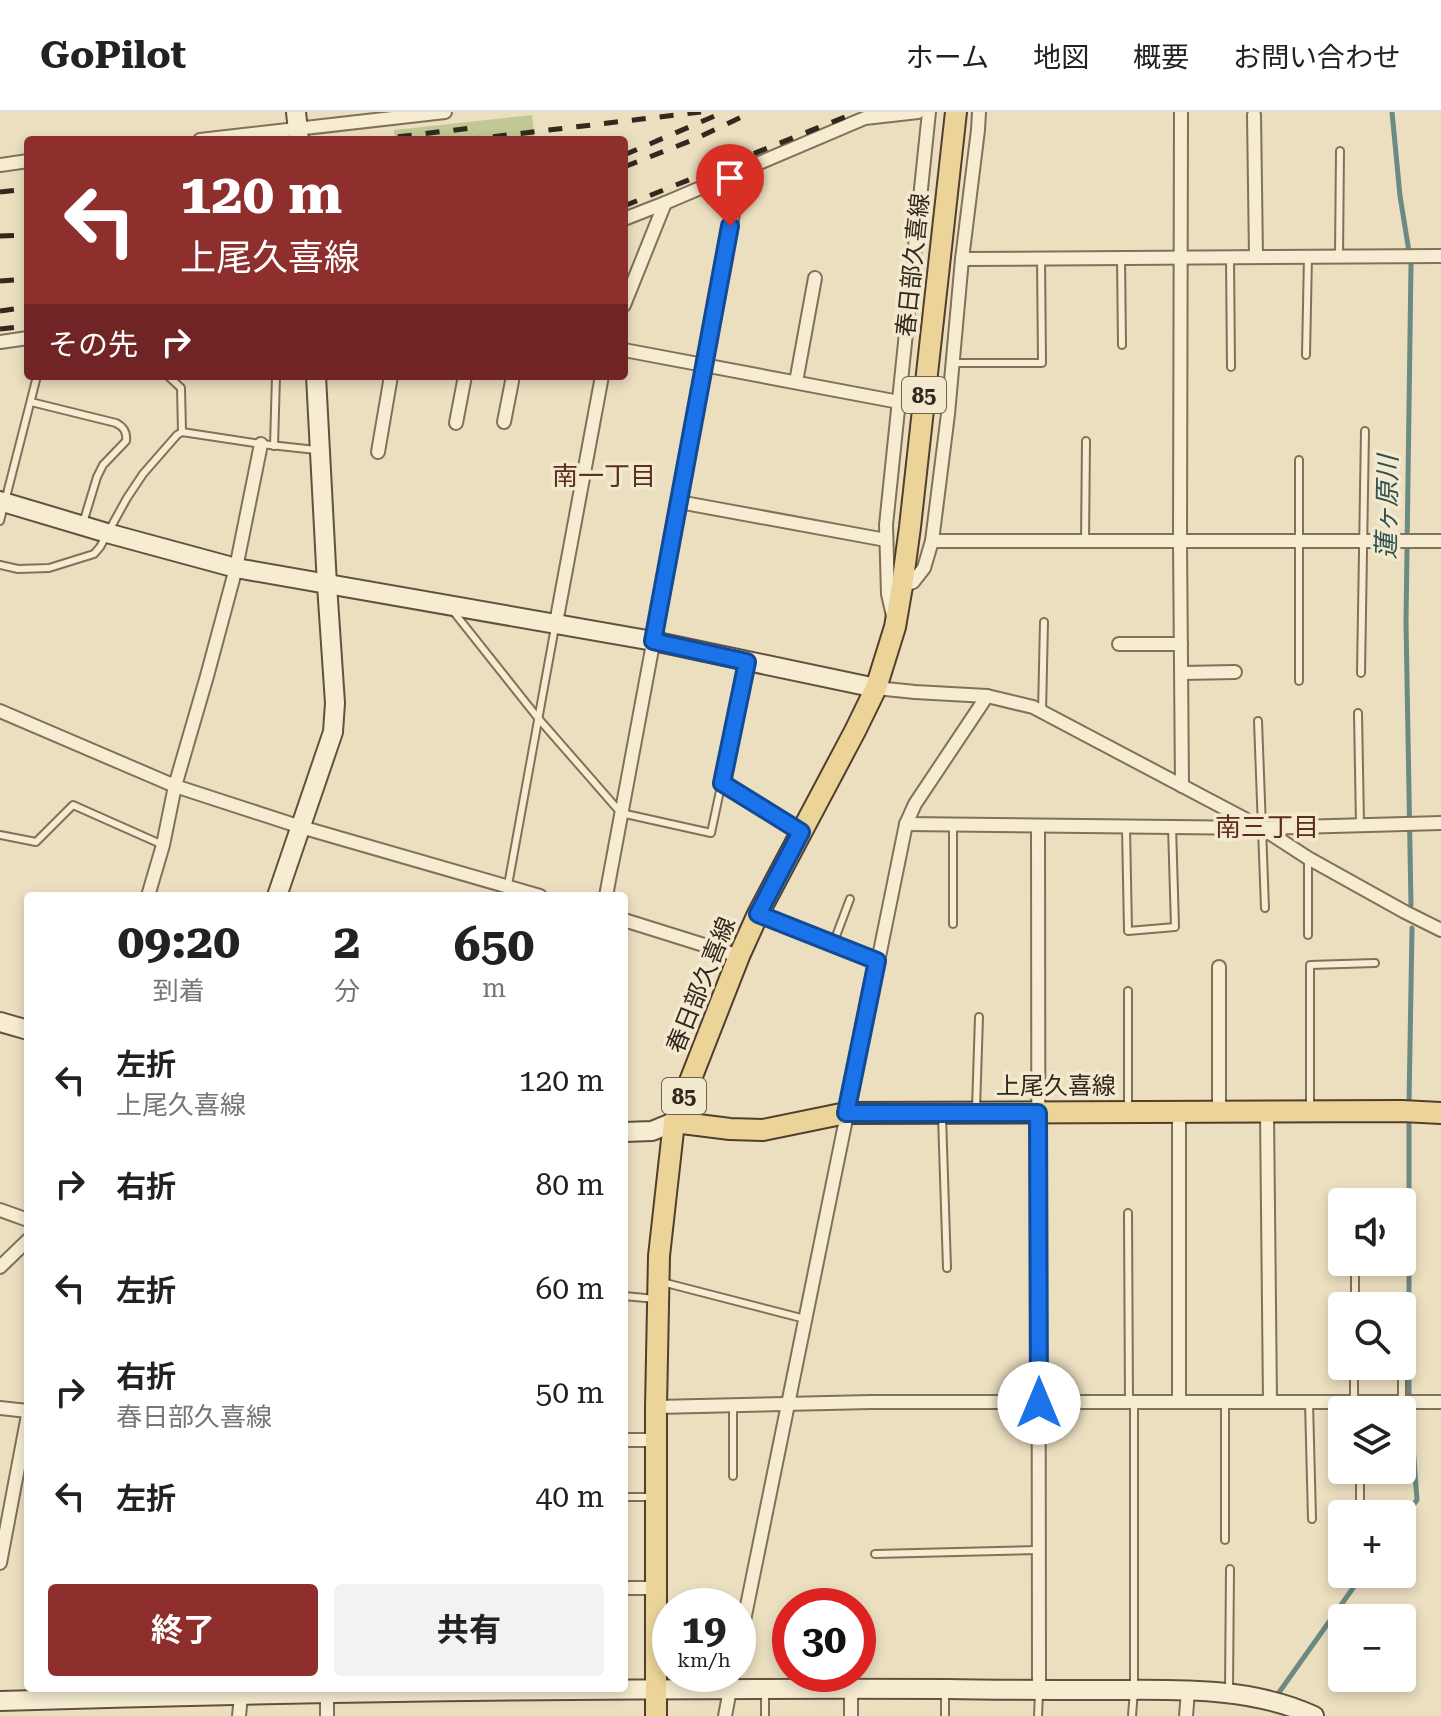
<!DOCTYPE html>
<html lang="ja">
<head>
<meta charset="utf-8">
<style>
  :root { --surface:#fff; --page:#f2f2f2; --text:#222; --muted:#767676; --line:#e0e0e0; --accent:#8e2e2d }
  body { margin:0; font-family:"Roboto Serif","Noto Sans JP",serif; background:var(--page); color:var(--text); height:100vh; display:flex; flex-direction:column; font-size:30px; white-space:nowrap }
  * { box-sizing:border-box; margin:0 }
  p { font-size:26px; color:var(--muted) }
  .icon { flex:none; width:44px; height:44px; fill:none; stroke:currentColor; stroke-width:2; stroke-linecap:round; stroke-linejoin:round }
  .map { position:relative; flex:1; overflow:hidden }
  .sheet { position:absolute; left:24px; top:780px; width:604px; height:800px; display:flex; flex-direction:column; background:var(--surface); border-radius:8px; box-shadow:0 4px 12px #0003 }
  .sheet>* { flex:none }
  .banner { position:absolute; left:24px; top:24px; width:604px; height:244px; border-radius:8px; box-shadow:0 4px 12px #0003; background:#8e2e2d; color:#fff; overflow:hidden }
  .tools { position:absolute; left:1328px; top:1076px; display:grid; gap:16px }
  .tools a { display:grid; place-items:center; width:88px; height:88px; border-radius:8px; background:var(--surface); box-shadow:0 4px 12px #0003; font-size:40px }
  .speed { position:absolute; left:652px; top:1476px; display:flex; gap:16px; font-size:40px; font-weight:700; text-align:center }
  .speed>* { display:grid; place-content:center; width:104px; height:104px; border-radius:50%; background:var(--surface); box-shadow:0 4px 12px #0003; line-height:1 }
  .speed small { font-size:20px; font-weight:400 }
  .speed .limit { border:12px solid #d22; background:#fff; color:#111 }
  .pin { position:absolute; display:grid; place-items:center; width:68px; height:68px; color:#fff; margin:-82px -34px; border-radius:50% 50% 50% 0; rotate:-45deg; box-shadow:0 0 8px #0007 }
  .pin .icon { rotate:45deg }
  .me { position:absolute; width:88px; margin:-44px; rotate:0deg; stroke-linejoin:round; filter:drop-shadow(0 0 6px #0008) }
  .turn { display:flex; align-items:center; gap:28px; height:168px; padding:0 24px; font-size:36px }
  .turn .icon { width:104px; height:104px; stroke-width:2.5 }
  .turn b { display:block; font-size:56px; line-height:68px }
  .then { display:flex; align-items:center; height:76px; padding:0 24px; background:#0003; gap:16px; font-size:30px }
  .eta { display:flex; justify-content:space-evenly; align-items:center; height:136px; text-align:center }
  .eta b { font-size:48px; font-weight:700; line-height:56px }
  .cta { display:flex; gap:16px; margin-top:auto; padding:16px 24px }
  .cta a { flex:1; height:92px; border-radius:8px; background:var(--accent); color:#fff; font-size:32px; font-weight:700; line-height:92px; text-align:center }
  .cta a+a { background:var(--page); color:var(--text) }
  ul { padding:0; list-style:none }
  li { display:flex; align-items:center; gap:24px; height:104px; padding:0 24px }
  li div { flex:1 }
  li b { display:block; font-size:30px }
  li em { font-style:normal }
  header { display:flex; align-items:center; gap:48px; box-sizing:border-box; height:112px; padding:0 40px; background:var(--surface); border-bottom:2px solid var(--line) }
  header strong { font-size:38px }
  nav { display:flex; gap:44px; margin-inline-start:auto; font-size:28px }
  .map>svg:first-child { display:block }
  .green { fill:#c1c895 }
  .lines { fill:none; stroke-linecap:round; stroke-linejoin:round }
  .stream { stroke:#6b8a83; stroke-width:5 }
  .lane-casing { stroke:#827059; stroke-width:10 }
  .street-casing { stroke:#827059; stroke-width:16 }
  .secondary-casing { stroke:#64513d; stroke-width:22 }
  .primary-casing { stroke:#503e2e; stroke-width:24 }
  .lane { stroke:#f6ecd2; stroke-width:6 }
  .street { stroke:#f6ecd2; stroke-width:12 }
  .secondary { stroke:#f6ecd2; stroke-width:18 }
  .primary { stroke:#ecd499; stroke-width:20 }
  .rail { stroke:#33281d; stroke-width:5; stroke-dasharray:14 14; stroke-linecap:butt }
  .route-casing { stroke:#114b97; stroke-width:20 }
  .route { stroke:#1a73e8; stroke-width:14 }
  .labels { text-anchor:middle; stroke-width:7; stroke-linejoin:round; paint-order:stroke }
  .shield { fill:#f3e9cf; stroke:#6d6252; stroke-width:2 }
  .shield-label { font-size:22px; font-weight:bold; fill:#33281d }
  .street-label { font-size:24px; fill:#33281d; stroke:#f3e9cf }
  .neighbourhood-label { font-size:26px; fill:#5d2d1f; stroke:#f3e9cf }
  .water-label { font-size:26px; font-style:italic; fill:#2d5250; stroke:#f3e9cf }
</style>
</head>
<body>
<header>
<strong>GoPilot</strong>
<nav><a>ホーム</a><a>地図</a><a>概要</a><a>お問い合わせ</a></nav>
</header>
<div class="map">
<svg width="1441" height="1604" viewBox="0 0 1441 1604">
  <rect width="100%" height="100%" fill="#ebdfc0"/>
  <!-- green -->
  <polygon class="green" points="532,3 535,28 395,28 394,18"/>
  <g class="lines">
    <!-- stream -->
    <g class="stream">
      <polyline points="1392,0 1400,84 1411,152 1406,510 1411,793"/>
      <polyline points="1409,992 1412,816"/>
      <polyline points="1402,1408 1417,1388 1409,1280 1409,1002"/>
      <polyline points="1275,1586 1363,1462"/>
    </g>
    <defs>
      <g id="lane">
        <polyline points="1230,144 1231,255"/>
        <polyline points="1339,144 1340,39"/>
        <polyline points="1121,145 1122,233"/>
        <polyline points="1306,243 1308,144"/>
        <polyline points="952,251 1042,251 1041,145"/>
        <polyline points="168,264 181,276 182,320"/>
        <path d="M31 290 116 311C124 315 127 320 126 329L103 353 97 365 83 411"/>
        <polyline points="274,334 276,264"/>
        <polyline points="0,409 37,264"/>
        <polyline points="1085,430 1086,329"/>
        <polyline points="0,453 18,457 49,456 94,442 100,435 127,386 143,362 177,323 182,320 261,332 316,338"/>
        <polyline points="453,499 538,606 621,701 711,721 747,552"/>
        <polyline points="1361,561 1365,319"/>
        <polyline points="1299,569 1299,348"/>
        <polyline points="1042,600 1044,510"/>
        <polyline points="1358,601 1360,712"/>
        <polyline points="1258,609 1265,796"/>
        <polyline points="722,671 798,718"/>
        <polyline points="1126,715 1128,819 1175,815 1172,714"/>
        <polyline points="0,723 36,730 73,693 163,733"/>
        <polyline points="1308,747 1308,823"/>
        <polyline points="506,784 555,515"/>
        <polyline points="762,803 877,849"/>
        <polyline points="953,812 953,713"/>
        <polyline points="833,832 850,787"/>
        <polyline points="1128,879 1128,997"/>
        <polyline points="1310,996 1310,853 1375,851"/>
        <polyline points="976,997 979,905"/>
        <polyline points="942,1004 947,1156"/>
        <polyline points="1128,1101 1129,1290"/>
        <polyline points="1355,1155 1355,1194"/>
        <polyline points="662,1170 805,1207"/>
        <polyline points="624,1184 656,1187"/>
        <polyline points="1402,1186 1402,1194"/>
        <polyline points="1354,1254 1354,1290"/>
        <polyline points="1225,1290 1225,1428"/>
        <polyline points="1309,1290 1312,1407"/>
        <polyline points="1402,1290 1402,1254"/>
        <polyline points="733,1293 733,1364"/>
        <polyline points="624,1385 652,1385"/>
        <polyline points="1360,1393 1360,1358"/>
        <polyline points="875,1442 1038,1438"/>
        <polyline points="842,1494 842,1491"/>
        <polyline points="1229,1578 1230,1457"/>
        <polyline points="765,1580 765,1604"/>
        <polyline points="945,1581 945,1604"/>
        <polyline points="1038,1604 1039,1581"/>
        <polyline points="1132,1604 1134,1578 1134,1290"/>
      </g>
      <g id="street">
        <polyline points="1181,0 1180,429 1182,674"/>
        <polyline points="1254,3 1256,144"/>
        <polyline points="200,28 445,0"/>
        <polyline points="0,53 28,49"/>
        <polyline points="665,91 865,6 918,0"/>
        <polyline points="624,107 665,91 624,193"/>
        <polyline points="962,147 1441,144"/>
        <polyline points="0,230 28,226"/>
        <polyline points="624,238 899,290"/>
        <polyline points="796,270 815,166"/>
        <polyline points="504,310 513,264"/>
        <polyline points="456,311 465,264"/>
        <polyline points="378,340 391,264"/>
        <polyline points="679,390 886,428"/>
        <polyline points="932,429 1441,429"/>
        <polyline points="902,474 913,470 924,456 932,429 948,302 962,147 978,18 979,0"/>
        <polyline points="893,504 888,482 886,413 929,0"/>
        <polyline points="556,511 602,264"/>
        <polyline points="1119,532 1181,532"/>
        <polyline points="1182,561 1235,560"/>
        <polyline points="876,576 915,580 987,584 1033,595 1262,716 1308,746 1405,800 1441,818"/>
        <polyline points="0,599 175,674 301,715 540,784"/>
        <polyline points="906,712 1262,716 1441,711"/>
        <polyline points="1038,715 1039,1578"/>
        <polyline points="148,784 163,733 175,674 207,564 236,456 261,332"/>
        <polyline points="606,784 741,59"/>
        <polyline points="624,808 739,844"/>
        <polyline points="1219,1000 1219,855"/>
        <polyline points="1267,1000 1270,1290"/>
        <polyline points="0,1098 28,1108"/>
        <polyline points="0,1155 28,1128"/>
        <polyline points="1179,1289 1179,1000"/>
        <polyline points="656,1295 871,1290 1441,1290"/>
        <polyline points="0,1296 28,1299"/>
        <polyline points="624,1328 656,1328"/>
        <polyline points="0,1451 28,1303"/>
        <polyline points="624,1476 656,1476"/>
        <polyline points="738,1538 906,712 915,692 987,584"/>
        <polyline points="239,1604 241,1584"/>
        <polyline points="327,1604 327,1576"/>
        <polyline points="725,1604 733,1562"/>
        <polyline points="851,1604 851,1576"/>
        <polyline points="1186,1604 1188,1579"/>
      </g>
      <g id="secondary">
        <polyline points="296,0 299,28"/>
        <polyline points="0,389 107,421 236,456 653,529 876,576"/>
        <polyline points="277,784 333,620 335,591 327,473 316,264"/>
        <polyline points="0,910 28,918"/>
        <polyline points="624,1020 652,1019 674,1010"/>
        <path d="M0 1589C315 1579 631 1576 947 1577 1000 1578 1053 1578 1106 1578 1175 1578 1250 1574 1314 1604"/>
      </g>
      <g id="primary">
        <polyline points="674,1010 730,1017 763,1018 846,1001 1402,999 1441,1001"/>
        <polyline points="656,1604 656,1295 659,1144 674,1010 739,844 758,802 855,619 876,576 895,515 902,474 910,415 956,0"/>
      </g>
    </defs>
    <!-- lane casing -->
    <use href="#lane" class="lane-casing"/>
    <!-- street casing -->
    <use href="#street" class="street-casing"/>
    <!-- secondary casing -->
    <use href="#secondary" class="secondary-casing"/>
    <!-- primary casing -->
    <use href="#primary" class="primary-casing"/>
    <!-- lane -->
    <use href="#lane" class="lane"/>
    <!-- street -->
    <use href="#street" class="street"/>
    <!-- secondary -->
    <use href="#secondary" class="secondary"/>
    <!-- primary -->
    <use href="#primary" class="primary"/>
    <!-- rail -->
    <g class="rail">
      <polyline points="370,28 481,15"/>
      <polyline points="465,28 701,0"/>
      <polyline points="624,43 724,0"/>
      <polyline points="624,55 695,27 752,0"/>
      <polyline points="0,80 28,77"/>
      <polyline points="624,94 857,0"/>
      <polyline points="0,124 28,123"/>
      <polyline points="0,169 28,167"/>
      <polyline points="0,199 28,195"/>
      <polyline points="0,217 28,214"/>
    </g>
  </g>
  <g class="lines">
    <defs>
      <polyline id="route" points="730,114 653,529 747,550 722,671 801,720 758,802 877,849 846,1001 1038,1001 1039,1291"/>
    </defs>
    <!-- route casing -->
    <use href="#route" class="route-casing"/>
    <!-- route -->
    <use href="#route" class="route"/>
  </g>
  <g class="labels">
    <!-- shield labels -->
    <g class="shield">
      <rect x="902" y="265" width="44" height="36" rx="6"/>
      <rect x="662" y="966" width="44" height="36" rx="6"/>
    </g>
    <g class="shield-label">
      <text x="924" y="291">85</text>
      <text x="684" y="992">85</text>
    </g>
    <!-- street labels -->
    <g class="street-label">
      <text transform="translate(913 153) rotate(-84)" y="8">春日部久喜線</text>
      <text transform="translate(701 873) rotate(-68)" y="8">春日部久喜線</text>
      <text x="1056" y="982">上尾久喜線</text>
    </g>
    <!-- neighbourhood labels -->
    <g class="neighbourhood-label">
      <text x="604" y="373">南一丁目</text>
      <text x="1267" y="724">南三丁目</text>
    </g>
    <!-- water labels -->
    <g class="water-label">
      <text transform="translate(1387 395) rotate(-89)" y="9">蓮ヶ原川</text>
    </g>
  </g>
</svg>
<div class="tools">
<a><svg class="icon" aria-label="sound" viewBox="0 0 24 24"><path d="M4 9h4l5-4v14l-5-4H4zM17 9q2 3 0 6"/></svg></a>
<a><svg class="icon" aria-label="search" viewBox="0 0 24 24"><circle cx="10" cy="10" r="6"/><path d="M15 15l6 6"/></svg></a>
<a><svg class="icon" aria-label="layers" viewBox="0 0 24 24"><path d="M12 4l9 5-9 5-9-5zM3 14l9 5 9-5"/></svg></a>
<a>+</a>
<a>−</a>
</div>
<div class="speed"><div>19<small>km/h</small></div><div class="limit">30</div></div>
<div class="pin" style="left:730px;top:114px;background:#d93025"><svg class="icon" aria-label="arrive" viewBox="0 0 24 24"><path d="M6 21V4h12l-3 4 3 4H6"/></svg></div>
<svg class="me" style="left:1039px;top:1291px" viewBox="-20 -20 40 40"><circle r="19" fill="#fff"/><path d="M0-13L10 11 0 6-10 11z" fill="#1a73e8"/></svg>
<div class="banner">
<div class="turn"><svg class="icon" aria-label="left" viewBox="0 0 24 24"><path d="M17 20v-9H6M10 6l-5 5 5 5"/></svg><div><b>120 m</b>上尾久喜線</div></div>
<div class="then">その先<svg class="icon" aria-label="right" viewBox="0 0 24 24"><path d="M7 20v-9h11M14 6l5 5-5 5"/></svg></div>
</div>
<section class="sheet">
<div class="eta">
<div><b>09:20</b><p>到着</p></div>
<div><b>2</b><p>分</p></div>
<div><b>650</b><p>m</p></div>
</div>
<ul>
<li><svg class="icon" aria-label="left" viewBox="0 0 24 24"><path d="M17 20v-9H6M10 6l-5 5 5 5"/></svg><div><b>左折</b><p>上尾久喜線</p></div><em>120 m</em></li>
<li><svg class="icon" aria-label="right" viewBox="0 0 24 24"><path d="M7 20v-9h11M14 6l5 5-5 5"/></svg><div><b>右折</b></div><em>80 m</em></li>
<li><svg class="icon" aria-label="left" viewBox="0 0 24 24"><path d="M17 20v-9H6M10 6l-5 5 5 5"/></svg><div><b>左折</b></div><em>60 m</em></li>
<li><svg class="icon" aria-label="right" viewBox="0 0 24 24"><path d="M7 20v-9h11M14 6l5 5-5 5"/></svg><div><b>右折</b><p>春日部久喜線</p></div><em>50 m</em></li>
<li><svg class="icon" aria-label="left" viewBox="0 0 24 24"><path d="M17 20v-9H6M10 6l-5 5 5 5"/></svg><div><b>左折</b></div><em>40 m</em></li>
</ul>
<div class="cta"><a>終了</a><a>共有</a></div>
</section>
</div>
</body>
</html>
